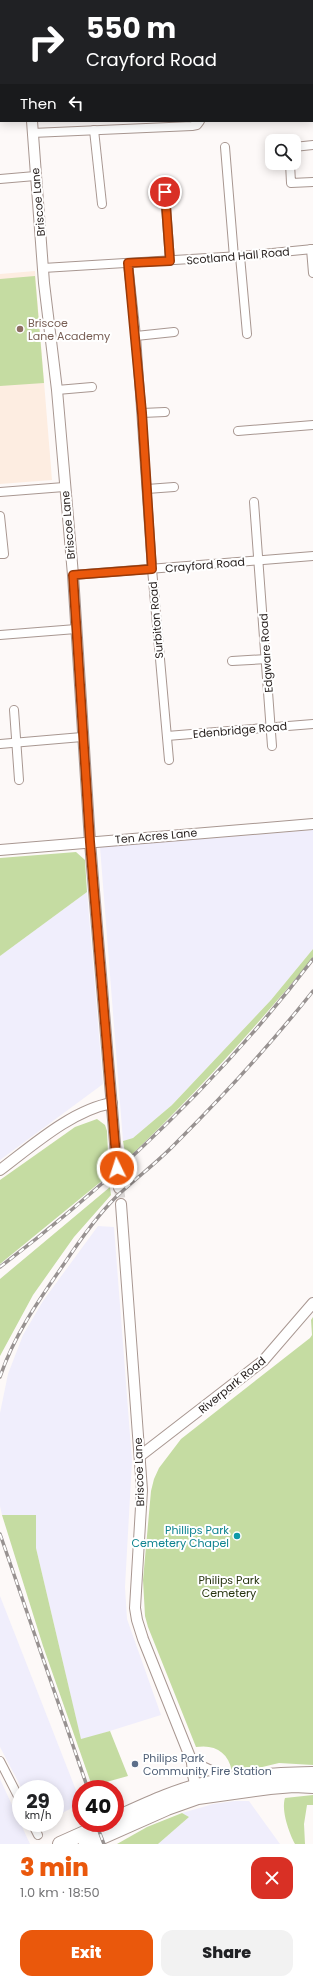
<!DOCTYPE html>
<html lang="en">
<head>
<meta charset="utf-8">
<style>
  :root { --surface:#fff; --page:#f2f2f2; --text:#202124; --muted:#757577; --accent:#ea580c }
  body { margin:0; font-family:Poppins,sans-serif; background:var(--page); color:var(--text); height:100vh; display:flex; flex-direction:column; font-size:15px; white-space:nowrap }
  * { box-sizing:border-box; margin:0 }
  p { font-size:13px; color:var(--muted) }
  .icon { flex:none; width:22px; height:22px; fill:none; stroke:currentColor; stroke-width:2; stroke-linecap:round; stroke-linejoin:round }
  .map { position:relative; height:1844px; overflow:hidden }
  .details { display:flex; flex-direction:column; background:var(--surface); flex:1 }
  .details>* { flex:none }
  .hud { position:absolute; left:0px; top:0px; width:313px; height:122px; box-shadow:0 2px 10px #0003; background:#202124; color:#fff; overflow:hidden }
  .fabs { position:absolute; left:265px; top:134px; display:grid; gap:8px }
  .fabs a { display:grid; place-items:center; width:36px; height:36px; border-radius:8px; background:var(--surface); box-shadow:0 2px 10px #0003; font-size:20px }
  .speed { position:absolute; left:12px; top:1780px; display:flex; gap:8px; font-size:20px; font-weight:700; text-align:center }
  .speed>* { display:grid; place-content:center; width:52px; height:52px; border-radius:50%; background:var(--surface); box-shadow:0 2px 10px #0003; line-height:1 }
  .speed small { font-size:10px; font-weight:400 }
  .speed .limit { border:6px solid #d22; background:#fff; color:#111 }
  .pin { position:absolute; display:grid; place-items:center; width:34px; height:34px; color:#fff; margin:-17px; border:2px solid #fff; border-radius:50%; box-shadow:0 1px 4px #0007 }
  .me { position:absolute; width:44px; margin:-22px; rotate:356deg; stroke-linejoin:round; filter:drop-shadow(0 0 3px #0008) }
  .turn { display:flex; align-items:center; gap:14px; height:84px; padding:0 20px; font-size:18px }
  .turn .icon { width:52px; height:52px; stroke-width:2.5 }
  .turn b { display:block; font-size:28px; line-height:34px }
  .then { display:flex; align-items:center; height:38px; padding:0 20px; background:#0003; gap:8px; font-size:15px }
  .round { display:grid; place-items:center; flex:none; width:42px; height:42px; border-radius:12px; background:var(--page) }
  .head { display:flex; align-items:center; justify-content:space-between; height:68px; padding:0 20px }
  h1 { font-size:24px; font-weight:800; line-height:30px; color:var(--accent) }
  .action { display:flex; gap:8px; margin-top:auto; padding:8px 20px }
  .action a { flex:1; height:46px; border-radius:12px; background:var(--accent); color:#fff; font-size:16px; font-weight:800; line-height:46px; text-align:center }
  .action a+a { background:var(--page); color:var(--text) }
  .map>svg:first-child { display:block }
  .industrial { fill:#f0eefc }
  .education { fill:#fdede1 }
  .green { fill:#c5dca2 }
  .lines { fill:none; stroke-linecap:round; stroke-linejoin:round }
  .tertiary-tunnel { stroke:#dcd8d7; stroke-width:10; stroke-dasharray:10 5; stroke-linecap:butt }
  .minor-casing { stroke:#a89791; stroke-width:10 }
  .tertiary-casing { stroke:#a89791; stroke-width:12 }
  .trunk-casing { stroke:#a89791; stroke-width:16 }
  .minor { stroke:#fff; stroke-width:8 }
  .tertiary { stroke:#fff; stroke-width:10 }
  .trunk { stroke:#fff; stroke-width:14 }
  .rail-casing { stroke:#989291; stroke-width:3.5 }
  .rail { stroke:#fff; stroke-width:2; stroke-dasharray:6; stroke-linecap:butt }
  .route-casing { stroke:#983908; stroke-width:10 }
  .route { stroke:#ea580c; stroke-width:7 }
  .education-dot { fill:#8d6e63; stroke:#fff; stroke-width:1.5 }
  .culture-dot { fill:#0f9aa8; stroke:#fff; stroke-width:1.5 }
  .service-dot { fill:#5c6f8a; stroke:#fff; stroke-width:1.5 }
  .labels { text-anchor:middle; stroke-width:4; stroke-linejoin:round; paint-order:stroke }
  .street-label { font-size:11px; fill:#241d1b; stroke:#fff }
  .education-label { font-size:11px; fill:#785e54; stroke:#fff; text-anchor:start }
  .culture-label { font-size:11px; fill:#0d838f; stroke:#fff; text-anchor:end }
  .park-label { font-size:11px; fill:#283510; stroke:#fff }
  .service-label { font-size:11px; fill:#4e5e75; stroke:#fff; text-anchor:start }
</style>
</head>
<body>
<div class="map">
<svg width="313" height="1844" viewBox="0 0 313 1844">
  <rect width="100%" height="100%" fill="#fdf9f8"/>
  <!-- industrial -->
  <g class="industrial">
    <polygon points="313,830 313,949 271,1000 172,1105 133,1138 123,1141 100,847"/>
    <polygon points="87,892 103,1084 0,1160 0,956"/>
    <polygon points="98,1226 114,1227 132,1461 125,1587 127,1619 161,1715 81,1740 36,1548 36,1516 2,1515 0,1506 0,1413 8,1374 23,1335 43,1301"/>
    <polygon points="0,1596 81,1803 55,1817 55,1789 22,1789 0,1747"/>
    <polygon points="0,1779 30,1844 0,1844"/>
    <polygon points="235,1801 249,1801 280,1844 158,1844 189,1817 182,1813 213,1804"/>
  </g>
  <!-- education -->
  <polygon class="education" points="35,271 52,480 0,484 0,274"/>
  <!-- green -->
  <g class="green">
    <polygon points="35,276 44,383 0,386 0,279"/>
    <polygon points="76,852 85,860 87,892 0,956 0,858"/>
    <path d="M313 949V957L309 963C251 1032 192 1098 126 1160L123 1141 133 1138 172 1105 271 1000Z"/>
    <polygon points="97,1119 105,1125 107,1131 109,1175 0,1264 0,1180 75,1127"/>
    <polygon points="110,1187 111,1195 74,1237 33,1295 0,1356 0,1279"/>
    <path d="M313 1317V1765L279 1763 254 1769 232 1771C228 1752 215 1744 196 1747L148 1627 145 1616 143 1580 151 1491 154 1479 159 1468 181 1439 310 1338 312 1335 311 1320Z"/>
    <polygon points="2,1515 36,1515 36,1548 81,1739 110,1731 128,1776 92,1786 43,1646"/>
    <path d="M313 1795V1805H307L304 1824 305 1844H295C289 1833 281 1810 285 1798Z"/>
    <polygon points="182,1813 189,1817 158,1844 117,1844 147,1827"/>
  </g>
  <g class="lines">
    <!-- tertiary-tunnel -->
    <polyline class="tertiary-tunnel" points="119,1188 121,1204"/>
    <defs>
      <g id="minor">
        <polyline points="124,0 124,1"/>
        <polyline points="168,1 200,0"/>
        <polyline points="0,47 1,47"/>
        <polyline points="94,130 102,204"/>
        <polyline points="32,133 192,126 197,125 200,121"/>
        <polyline points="225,147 234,257"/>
        <polyline points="294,147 313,145"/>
        <polyline points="290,163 291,183 313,182"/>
        <polyline points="0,179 35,176"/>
        <polyline points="165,192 170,261"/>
        <polyline points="311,249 313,273"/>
        <polyline points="240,256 247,334"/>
        <polyline points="128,263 136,336 152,569 169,760"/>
        <polyline points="43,268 240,256 313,249"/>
        <polyline points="136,336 174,332"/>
        <polyline points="57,390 92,387"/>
        <polyline points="142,413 165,412"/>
        <polyline points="238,431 313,425"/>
        <polyline points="147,489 174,487"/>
        <polyline points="0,492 64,487"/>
        <polyline points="254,502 272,746"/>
        <polyline points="0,516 4,554 0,554"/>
        <polyline points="73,575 313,556"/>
        <polyline points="0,635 76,629"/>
        <polyline points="232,661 267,659"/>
        <polyline points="14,710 19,780"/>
        <polyline points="167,736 313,724"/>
        <polyline points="0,744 82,737"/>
        <polyline points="0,1761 21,1802"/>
        <polyline points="32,1823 38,1835"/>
      </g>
      <g id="tertiary">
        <polyline points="27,0 28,1"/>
        <polyline points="32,121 44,283 57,390 73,575 90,842 117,1168"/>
        <polyline points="0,850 313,824"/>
        <path d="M0 1170C32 1146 72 1110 112 1103"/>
        <polyline points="118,1180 119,1188"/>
        <polyline points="121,1204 142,1490 135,1608 137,1620 143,1639 192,1762 193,1775 197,1792"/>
        <polyline points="140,1456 263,1361 313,1303"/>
        <polyline points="192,1762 230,1780"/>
      </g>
      <g id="trunk">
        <path d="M115 1819C144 1806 175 1791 206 1784 241 1776 278 1775 313 1774"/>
        <polyline points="60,1844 107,1823"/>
        <polyline points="86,1844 167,1808 198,1797 270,1787 294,1785 313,1786"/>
      </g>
    </defs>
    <!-- minor casing -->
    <use href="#minor" class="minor-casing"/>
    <!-- tertiary casing -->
    <use href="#tertiary" class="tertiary-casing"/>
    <!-- trunk casing -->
    <use href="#trunk" class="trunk-casing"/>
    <!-- minor -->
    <use href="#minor" class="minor"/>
    <!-- tertiary -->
    <use href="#tertiary" class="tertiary"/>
    <!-- trunk -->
    <use href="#trunk" class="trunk"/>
    <defs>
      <g id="rail">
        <path d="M0 1267C117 1178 224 1076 313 959"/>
        <path d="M0 1377C14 1335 39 1300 64 1264 80 1240 96 1217 116 1197 136 1178 158 1162 177 1142 225 1094 271 1044 313 991"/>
        <polyline points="0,1534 88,1789"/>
        <polyline points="96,1823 104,1844"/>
      </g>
    </defs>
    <!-- rail casing -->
    <use href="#rail" class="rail-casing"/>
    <!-- rail -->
    <use href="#rail" class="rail"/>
  </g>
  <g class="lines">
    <defs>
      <polyline id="route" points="117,1168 90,842 73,575 152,569 142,413 128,263 170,261 165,192"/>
    </defs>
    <!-- route casing -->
    <use href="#route" class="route-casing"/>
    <!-- route -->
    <use href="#route" class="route"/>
  </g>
  <!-- markers -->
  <circle class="education-dot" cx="20" cy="329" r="4"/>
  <circle class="culture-dot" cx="237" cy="1536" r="4"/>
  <circle class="service-dot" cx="135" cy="1764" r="4"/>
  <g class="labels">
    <!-- street labels -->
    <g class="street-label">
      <text transform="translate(38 202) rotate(-95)" y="4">Briscoe Lane</text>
      <text transform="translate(238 256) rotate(-5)" y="4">Scotland Hall Road</text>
      <text transform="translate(68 525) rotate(-95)" y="4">Briscoe Lane</text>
      <text transform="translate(205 565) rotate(-5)" y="4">Crayford Road</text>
      <text transform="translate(156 620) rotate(-95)" y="4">Surbiton Road</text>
      <text transform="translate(266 653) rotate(-94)" y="4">Edgware Road</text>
      <text transform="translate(240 730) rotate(-5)" y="4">Edenbridge Road</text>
      <text transform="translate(156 836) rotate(-5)" y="4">Ten Acres Lane</text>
      <text transform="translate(232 1385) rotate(-39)" y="4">Riverpark Road</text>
      <text transform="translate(139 1472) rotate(-92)" y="4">Briscoe Lane</text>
    </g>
    <!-- education labels -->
    <g class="education-label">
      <text x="28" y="327">Briscoe<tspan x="28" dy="13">Lane Academy</tspan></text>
    </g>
    <!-- culture labels -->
    <g class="culture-label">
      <text x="229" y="1534">Phillips Park<tspan x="229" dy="13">Cemetery Chapel</tspan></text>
    </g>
    <!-- park labels -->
    <g class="park-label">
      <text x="229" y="1584">Philips Park<tspan x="229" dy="13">Cemetery</tspan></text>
    </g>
    <!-- service labels -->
    <g class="service-label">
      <text x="143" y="1762">Philips Park<tspan x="143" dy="13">Community Fire Station</tspan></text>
    </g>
  </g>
</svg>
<div class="fabs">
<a><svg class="icon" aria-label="search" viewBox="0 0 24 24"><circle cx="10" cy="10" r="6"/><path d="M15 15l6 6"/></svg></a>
</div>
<div class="speed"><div>29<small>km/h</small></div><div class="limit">40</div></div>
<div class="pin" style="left:165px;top:192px;background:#d93025"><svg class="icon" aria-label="arrive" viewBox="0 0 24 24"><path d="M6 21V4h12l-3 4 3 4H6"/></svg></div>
<svg class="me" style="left:117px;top:1168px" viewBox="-20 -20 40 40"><circle r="17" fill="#ea580c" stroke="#fff" stroke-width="3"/><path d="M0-11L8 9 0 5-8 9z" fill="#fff"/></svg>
<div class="hud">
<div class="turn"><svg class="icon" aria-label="right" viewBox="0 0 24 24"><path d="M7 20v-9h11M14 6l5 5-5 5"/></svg><div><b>550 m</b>Crayford Road</div></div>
<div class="then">Then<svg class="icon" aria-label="left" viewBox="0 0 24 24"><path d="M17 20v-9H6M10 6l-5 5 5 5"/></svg></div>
</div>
</div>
<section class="details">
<div class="head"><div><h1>3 min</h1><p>1.0 km · 18:50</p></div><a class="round" style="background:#d93025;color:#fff"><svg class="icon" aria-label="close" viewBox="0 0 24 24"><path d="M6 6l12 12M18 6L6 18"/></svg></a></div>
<div class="action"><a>Exit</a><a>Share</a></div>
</section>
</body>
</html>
